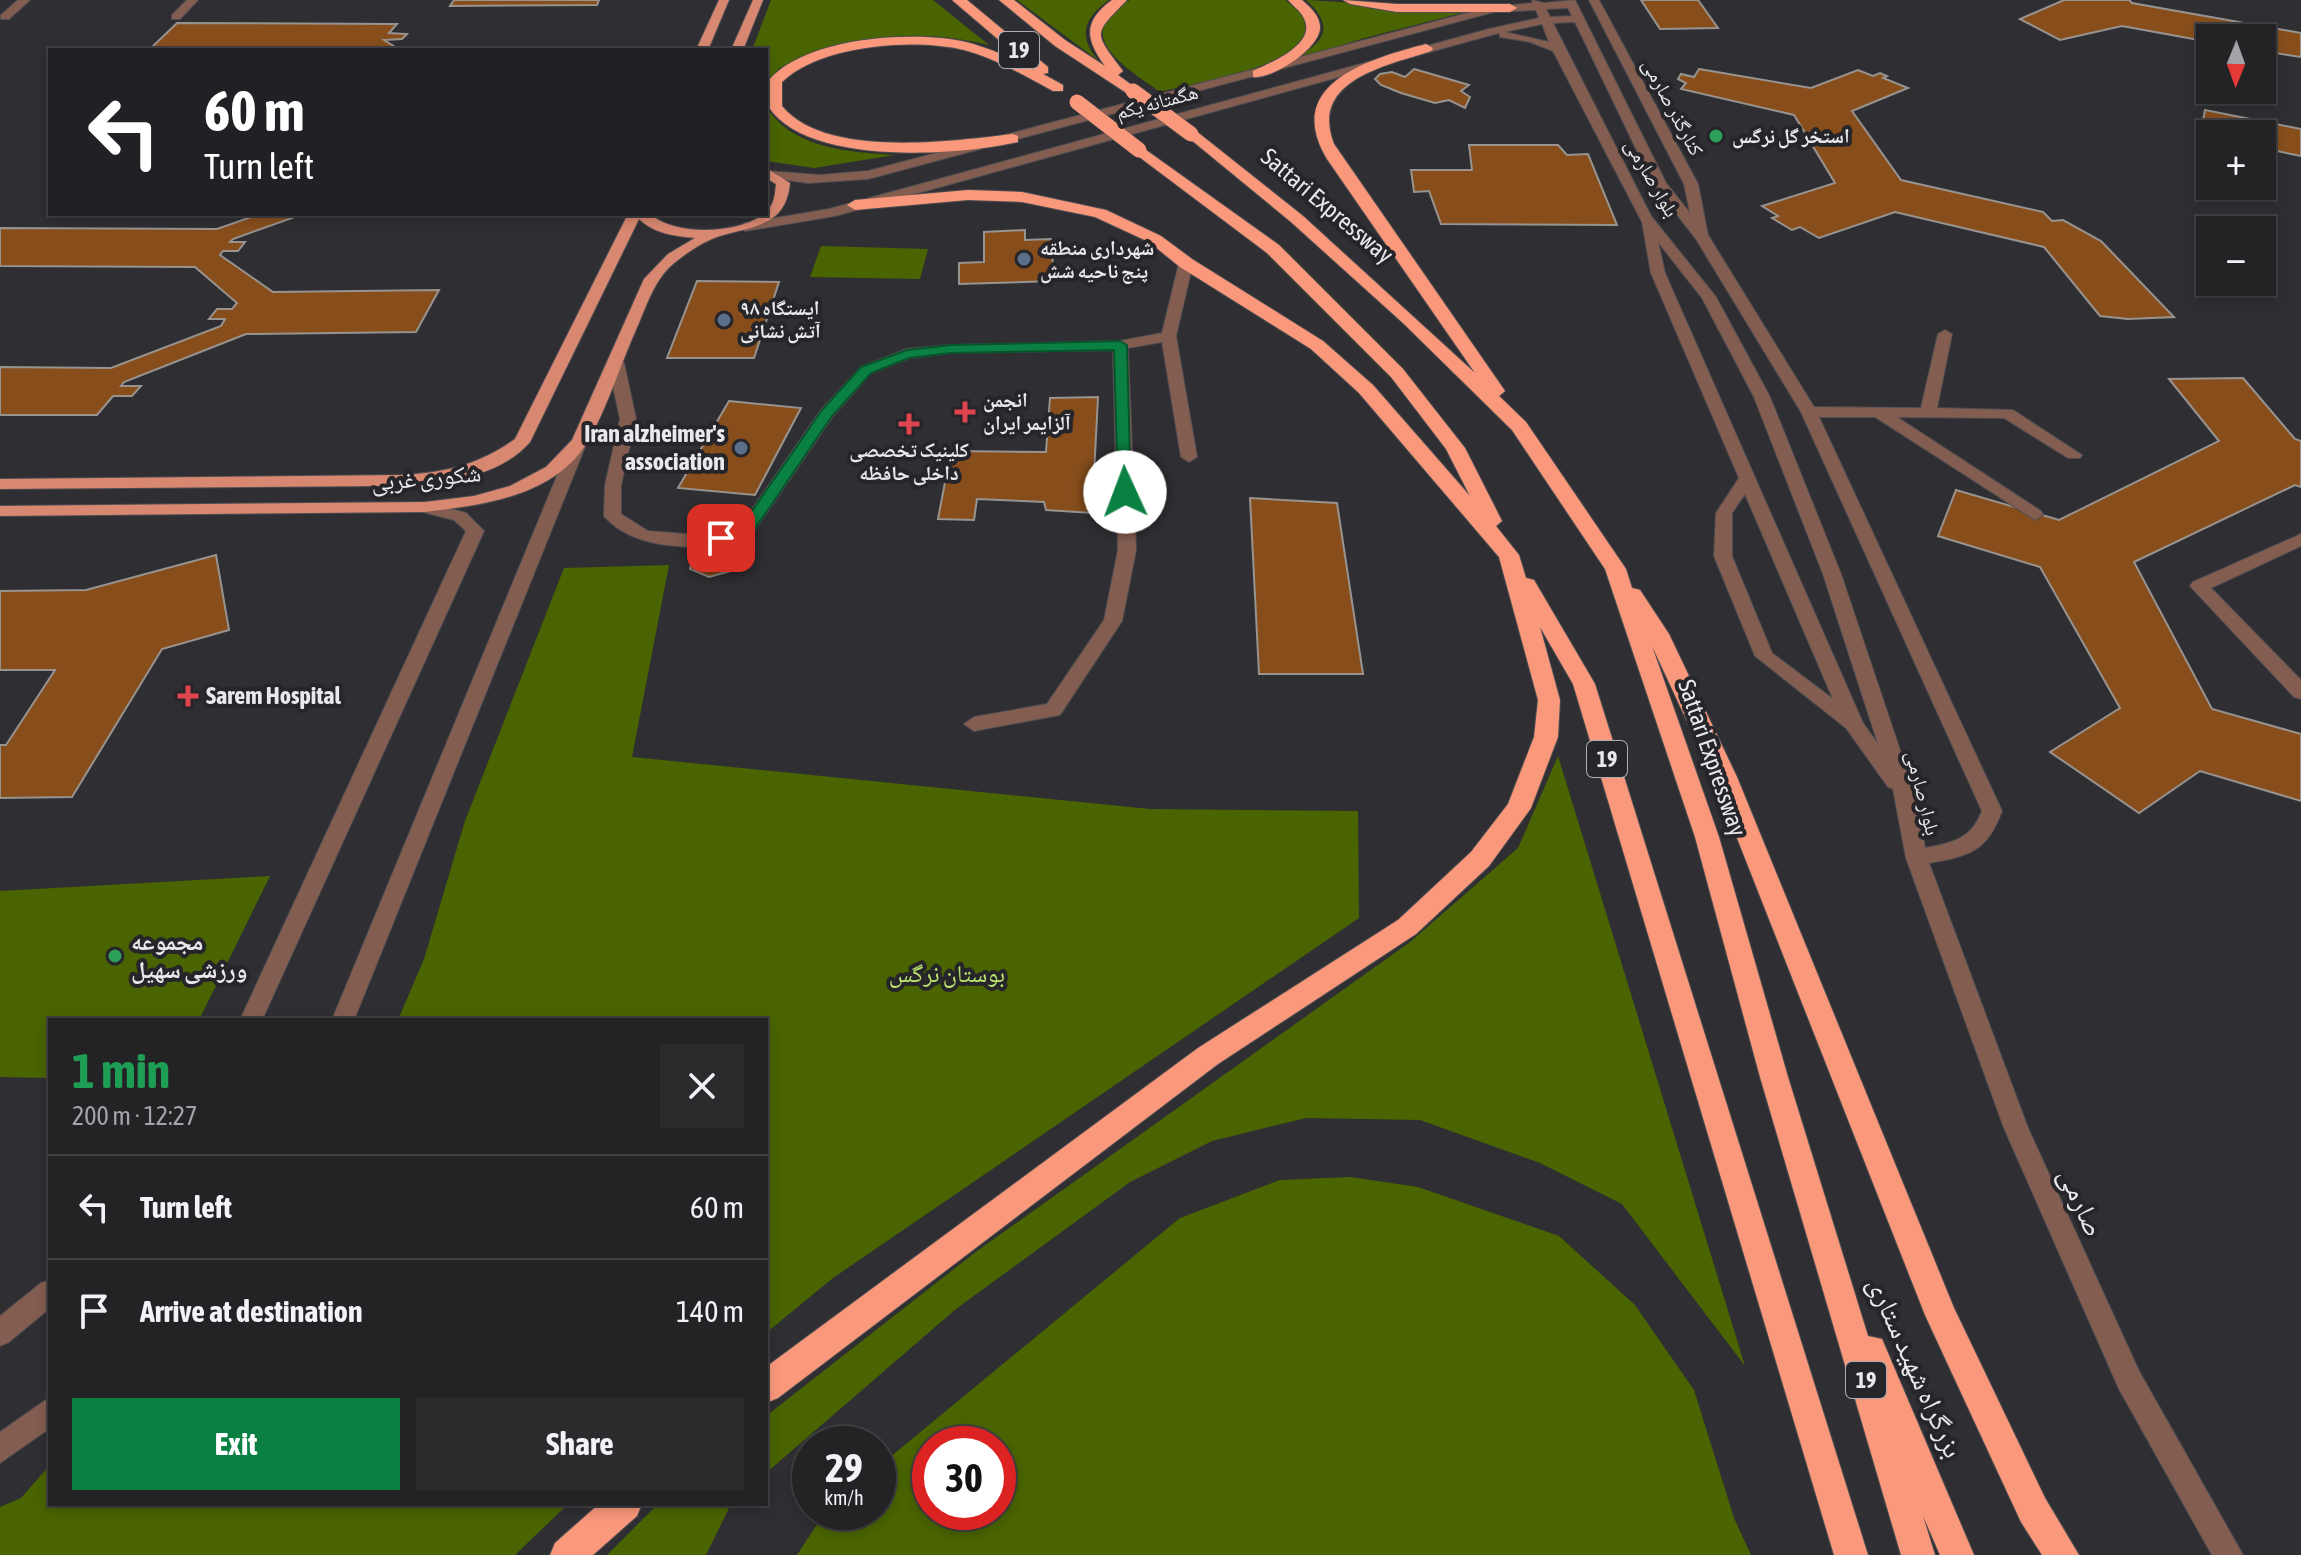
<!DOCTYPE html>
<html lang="en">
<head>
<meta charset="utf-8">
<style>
  :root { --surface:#232326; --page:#2b2b2e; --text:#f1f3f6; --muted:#a3a4a7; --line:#404043; --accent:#0b8043 }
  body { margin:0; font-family:"Asap Condensed","Noto Naskh Arabic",sans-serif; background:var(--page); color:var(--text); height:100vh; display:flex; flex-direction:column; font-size:30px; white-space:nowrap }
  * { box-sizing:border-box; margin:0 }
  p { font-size:26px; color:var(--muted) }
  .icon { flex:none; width:44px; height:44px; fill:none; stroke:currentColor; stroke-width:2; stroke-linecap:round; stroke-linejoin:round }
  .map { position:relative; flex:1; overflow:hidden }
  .drawer { position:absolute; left:48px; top:1018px; width:720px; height:488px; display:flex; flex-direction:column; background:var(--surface); border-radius:0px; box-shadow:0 4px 12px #0003,0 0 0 2px var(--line) }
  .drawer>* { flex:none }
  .top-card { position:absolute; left:48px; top:48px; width:720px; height:168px; border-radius:0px; box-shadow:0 4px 12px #0003,0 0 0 2px var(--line); background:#202124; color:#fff; overflow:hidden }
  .needle { width:52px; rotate:181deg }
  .tools { position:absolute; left:2196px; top:24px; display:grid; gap:16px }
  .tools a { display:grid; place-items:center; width:80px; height:80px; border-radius:0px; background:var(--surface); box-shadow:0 4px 12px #0003,0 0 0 2px var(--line); font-size:40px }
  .speed { position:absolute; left:792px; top:1426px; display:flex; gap:16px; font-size:40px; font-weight:700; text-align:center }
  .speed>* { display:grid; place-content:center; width:104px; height:104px; border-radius:50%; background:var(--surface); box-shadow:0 4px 12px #0003,0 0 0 2px var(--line); line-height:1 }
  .speed small { font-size:20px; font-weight:400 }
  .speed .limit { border:12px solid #d22; background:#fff; color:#111 }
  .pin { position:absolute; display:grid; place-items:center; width:68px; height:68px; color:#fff; margin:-34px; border-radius:16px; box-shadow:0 4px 12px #0006 }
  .me { position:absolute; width:88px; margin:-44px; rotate:358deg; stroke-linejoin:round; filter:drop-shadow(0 0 6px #0008) }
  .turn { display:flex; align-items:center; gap:28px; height:168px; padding:0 24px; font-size:36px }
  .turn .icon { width:104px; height:104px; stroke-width:2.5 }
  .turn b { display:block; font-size:56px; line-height:68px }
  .round { display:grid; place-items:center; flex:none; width:84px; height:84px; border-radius:0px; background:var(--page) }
  .summary { display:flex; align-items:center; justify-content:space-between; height:136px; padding:0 24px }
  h1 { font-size:48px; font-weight:700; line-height:60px; color:#1e9e55 }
  .button { display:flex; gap:16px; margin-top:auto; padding:16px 24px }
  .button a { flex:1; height:92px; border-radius:0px; background:var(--accent); color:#fff; font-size:32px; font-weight:700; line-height:92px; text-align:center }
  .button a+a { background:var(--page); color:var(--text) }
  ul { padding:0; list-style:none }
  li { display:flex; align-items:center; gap:24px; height:104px; padding:0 24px; border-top:2px solid var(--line) }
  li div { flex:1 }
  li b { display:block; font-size:30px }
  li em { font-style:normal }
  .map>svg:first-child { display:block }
  .green { fill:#496400; fill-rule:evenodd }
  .building { fill:#874e1c; stroke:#98938f; stroke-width:2 }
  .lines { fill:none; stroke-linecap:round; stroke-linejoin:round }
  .minor-casing { stroke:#4d4d51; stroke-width:2 }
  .major-casing { stroke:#4d4d51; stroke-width:2 }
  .highway-casing { stroke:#4d4d51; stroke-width:2 }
  .minor { fill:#845d51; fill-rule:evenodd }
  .major { fill:#d88770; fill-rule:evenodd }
  .highway { fill:#f9987b; fill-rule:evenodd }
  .highway-bridge-casing { stroke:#4d4d51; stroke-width:16; stroke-linecap:butt }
  .highway-bridge { stroke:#f9987b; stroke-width:15 }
  .route { fill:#0b8043; stroke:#07532c; stroke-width:2 }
  .leisure-dot { fill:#2e9e5b; stroke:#262529; stroke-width:3 }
  .service-dot { fill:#5c6f8a; stroke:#262529; stroke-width:3 }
  .health-dot { fill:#e0444e; stroke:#262529; stroke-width:3 }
  .labels { text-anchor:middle; stroke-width:8; stroke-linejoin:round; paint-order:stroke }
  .far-street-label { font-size:20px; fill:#e9e8ec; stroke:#262529 }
  .far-poi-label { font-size:20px; font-weight:bold; fill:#e9e8ec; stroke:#262529; text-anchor:start }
  .shield { fill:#262529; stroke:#aeaeb2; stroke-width:2 }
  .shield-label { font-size:22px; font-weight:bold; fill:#e9e8ec }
  .street-label { font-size:24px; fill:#e9e8ec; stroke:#262529 }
  .poi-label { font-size:24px; font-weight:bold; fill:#e9e8ec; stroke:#262529; text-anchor:start }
  .park-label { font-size:24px; fill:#bce66f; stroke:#262529 }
  .near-street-label { font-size:28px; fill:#e9e8ec; stroke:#262529 }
</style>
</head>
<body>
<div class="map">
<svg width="2301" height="1555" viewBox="0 0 2301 1555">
  <rect width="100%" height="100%" fill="#2f2f33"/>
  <!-- green -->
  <g class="green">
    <path d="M771 0H933L989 45C917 27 845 35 778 69L766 96V50H752Z"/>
    <path d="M1017 0H1109C1084 18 1077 36 1099 61Z"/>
    <path d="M1130 0H1285L1303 14C1305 22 1307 30 1303 38 1288 69 1193 83 1160 92 1128 69 1067 34 1130 0Z"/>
    <path d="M1306 0 1473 10 1361 39 1288 63C1319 45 1340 31 1306 0Z"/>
    <path d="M766 106C792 149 850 152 895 155L814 168 766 161Z"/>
    <polygon points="821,246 928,249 920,279 810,277"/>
    <polygon points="669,565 632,757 1150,809 1358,811 1359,918 833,1278 766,1333 766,1020 398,1020 424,959 465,821 564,568"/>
    <polygon points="1558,756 1745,1366 1622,1204 1540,1163 1420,1120 1306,1118 1212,1141 1130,1182 956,1309 766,1473 766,1416 977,1251 1410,942 1518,848"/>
    <polygon points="270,876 199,1020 50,1020 50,1078 0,1077 0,891"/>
    <path d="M1350 1177 1418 1187 1559 1236 1635 1305 1694 1390 1734 1518 1751 1555H797L825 1512H878V1467L1180 1218 1280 1180ZM930 1444H998V1512H930Z"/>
    <polygon points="50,1465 50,1504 568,1504 515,1555 0,1555 0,1507 21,1498"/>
    <polygon points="658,1504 731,1504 706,1555 607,1555"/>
  </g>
  <!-- building -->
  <g class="building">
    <polygon points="454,0 599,0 597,5 450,6"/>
    <polygon points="1641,0 1698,0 1718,28 1660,29"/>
    <polygon points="2129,0 2132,3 2301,33 2301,57 2262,51 2262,38 2210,38 2210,42 2122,26 2060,40 2020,19 2064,0"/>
    <polygon points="177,23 397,24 389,33 407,34 402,39 384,40 400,50 151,48"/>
    <polygon points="1414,69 1469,85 1461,91 1470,97 1465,108 1449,100 1435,103 1401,93 1381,85 1375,79 1380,74 1392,72 1405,77"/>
    <polygon points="1699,69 1811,88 1858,70 1873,76 1880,73 1887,76 1883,78 1908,88 1852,111 1901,180 2043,212 2052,221 2063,220 2101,241 2174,317 2128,319 2100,316 2044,247 1895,212 1819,238 1800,227 1792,230 1772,218 1778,216 1762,206 1835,183 1794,115 1681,89 1686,83 1678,79 1681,74 1694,77"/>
    <polygon points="2205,110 2301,129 2301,156 2262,148 2262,134 2200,136"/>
    <polygon points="1469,145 1558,145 1567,155 1588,154 1617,225 1441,224 1429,191 1414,192 1411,170 1472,170"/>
    <polygon points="260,214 303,214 233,239 230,242 245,242 238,251 223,251 220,255 273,292 439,290 416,332 246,334 124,382 121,386 141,386 132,396 113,396 97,415 0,415 0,367 111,368 221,326 225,319 209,319 217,309 232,309 237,303 195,267 0,266 0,228 217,229"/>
    <polygon points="1025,230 1025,240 1051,239 1054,281 959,284 959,263 984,262 984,232"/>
    <polygon points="697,281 779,282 754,358 667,358"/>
    <polygon points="2243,378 2295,439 2301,441 2301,487 2295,485 2134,562 2212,709 2301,734 2301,801 2200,771 2139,813 2050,752 2120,708 2040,567 1938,536 1956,490 2059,520 2219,441 2169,379"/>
    <polygon points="1098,397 1092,513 1046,510 1044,502 977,499 974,520 938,519 951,451 1046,452 1050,398"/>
    <polygon points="729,401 801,408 755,495 678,488"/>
    <polygon points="1250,498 1337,503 1363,674 1259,674"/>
    <polygon points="725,544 739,549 742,554 740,565 734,570 709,577 690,569 694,553 708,545"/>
    <polygon points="216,555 229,630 162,649 72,797 0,798 0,745 6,745 55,670 0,670 0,591 86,590"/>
  </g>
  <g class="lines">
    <defs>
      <g id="minor">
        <polygon points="18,0 30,0 9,19 1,19 1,15"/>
        <polygon points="187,0 198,0 180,19 172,19 172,15"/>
        <path d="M1532 0 1544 3 1575 0 1666 183 1690 213 1684 184 1589 0H1599L1698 184 1708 235 1814 407 1921 408 1938 334 1945 330 1952 334 1937 408 2013 410 2082 455 2080 458H2068L2004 418 1897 417 2041 511 2043 515 2035 520 1875 417H1819L2002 811C1987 852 1969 856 1929 863L2028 1128 2139 1371 2243 1555H2212L2119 1389 2004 1128 1906 858 1893 789 1888 787 1846 728 1755 656 1714 556 1716 513 1739 478 1651 273 1642 222 1553 51 1530 42 1500 37V33L1495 34 835 216 745 231 738 227 745 223 829 209 1489 29 1539 18 1536 10 1494 12 868 179 808 183 767 177V171L820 175 868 171 1490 7 1533 3ZM1568 8 1572 16 1550 17 1546 9ZM1575 22 1653 184 1696 239 1801 412 1982 811C1971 839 1953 843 1925 848L1916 798 1841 574 1770 397 1716 297 1651 216 1553 23ZM1542 24 1549 42 1505 32ZM1658 242 1702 298 1754 397 1823 574 1878 744 1863 723 1665 273ZM1745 494 1833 699 1772 653 1732 556V513Z"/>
        <path d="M1186 259 1193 263 1176 336 1197 457 1189 462 1181 457 1162 342 1128 348 1136 550 1122 621 1060 715 974 731 964 724 974 717 1047 704 1104 620 1118 550 1113 350 951 353 910 358 871 373 833 416 748 540C705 551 635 552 604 516L605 485 620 419 608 363 611 360 616 358 624 363 636 419 621 485V514L648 531 699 535 737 531 821 410 861 367 907 349 951 345 1120 341 1162 333 1179 263Z"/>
        <polygon points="579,437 587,442 354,1020 332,1020 571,442"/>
        <polygon points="425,502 466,513 484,531 262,1020 240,1020 466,531 454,520 419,511 417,507 419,503"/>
        <polygon points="2301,534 2301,546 2211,588 2301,680 2301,699 2294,697 2190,586 2193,582"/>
        <polygon points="50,1280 50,1308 9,1342 0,1346 0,1316 41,1283"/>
        <polygon points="50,1397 50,1428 0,1463 0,1432"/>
      </g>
      <g id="major">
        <polygon points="719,0 729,0 708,50 696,50"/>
        <polygon points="753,0 763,0 743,50 731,50"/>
        <path d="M766 168 790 183C786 226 754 226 720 236 704 241 686 253 673 264 653 281 646 308 635 332 620 366 606 411 587 443 553 497 482 505 425 512L0 516V506L425 502 474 496 510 486 546 467 572 440 644 279 668 254 695 238C674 236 655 234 639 219L530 442C494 483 429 484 379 486L0 489V479L400 475C444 473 479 465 515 439L628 214H650C675 237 743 234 766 212 774 205 775 195 776 184L766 178Z"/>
      </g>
      <g id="highway">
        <path d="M952 0H967L1048 67V73L1043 74 1063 85V91H1053C1025 76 995 58 964 50 913 38 821 45 782 82V106C825 159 953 141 1013 134L1018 136V142C957 156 806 166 768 106V81C805 37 913 30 966 42 990 48 1013 59 1034 70Z"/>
        <path d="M999 0H1014L1065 40 1105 66C1085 39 1083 21 1112 0H1127C1093 35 1093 31 1123 71L1118 75 1140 91 1133 95 1128 94 1055 46Z"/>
        <path d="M1288 0H1302C1310 7 1319 15 1320 26 1322 48 1271 80 1253 77V71C1272 62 1321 43 1302 15 1298 9 1292 5 1288 0Z"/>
        <polygon points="1343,0 1397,4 1510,4 1517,8 1510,12 1397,12 1350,4"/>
        <path d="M1426 44 1433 48 1431 51C1386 66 1309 80 1334 144L1505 391 1499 396 1526 422 1626 569 1632 588 1640 590 1669 634 1737 777 1954 1308 2045 1498 2079 1555H2042L2021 1522 1925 1315 1713 777 1652 646 1719 837 1788 1077 1868 1336 1882 1339 1974 1555H1940L1923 1516 1935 1555H1901L1760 1077 1695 837 1605 569 1512 430 1403 323 1291 222 1184 134 1191 130 1196 131 1303 216 1475 373 1327 159C1282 84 1369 59 1426 44Z"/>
        <polygon points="1139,145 1279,245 1403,369 1465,448 1502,521 1496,526 1519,555 1526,578 1534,580 1595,684 1868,1555 1834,1555 1573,684 1540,627 1560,700 1558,737 1531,808 1489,866 1416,934 1218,1064 778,1398 766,1403 766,1367 1198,1048 1398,920 1471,852 1508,804 1534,737 1538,700 1499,557 1359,393 1311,349 1180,267 1149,242 1095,217 1022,202 968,200 855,210 847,205 855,200 968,190 1022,192 1106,210 1161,236 1192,259 1323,341 1373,385 1470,496 1446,449 1391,377 1267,253 1134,153 1134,147"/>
        <polygon points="599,1504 642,1504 637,1516 593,1555 550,1555 555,1543"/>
      </g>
    </defs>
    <!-- minor casing -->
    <use href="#minor" class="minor-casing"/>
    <!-- major casing -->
    <use href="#major" class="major-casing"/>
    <!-- highway casing -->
    <use href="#highway" class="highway-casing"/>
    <!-- minor -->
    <use href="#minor" class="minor"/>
    <!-- major -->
    <use href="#major" class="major"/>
    <!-- highway -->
    <use href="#highway" class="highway"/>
    <defs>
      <g id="highway-bridge">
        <polyline points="1133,91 1191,134"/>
        <polyline points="1077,102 1139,150"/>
      </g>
    </defs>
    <!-- highway-bridge casing -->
    <use href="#highway-bridge" class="highway-bridge-casing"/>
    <!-- highway-bridge -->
    <use href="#highway-bridge" class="highway-bridge"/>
  </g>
  <!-- route -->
  <polygon class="route" points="1120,341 1127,345 1131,495 1120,495 1118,492 1114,350 951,353 909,358 871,373 832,416 748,539 721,543 713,538 715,534 738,531 822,410 861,367 907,350 951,345"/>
  <!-- markers -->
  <g class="leisure-dot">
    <circle cx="1716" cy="136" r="8"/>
    <circle cx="115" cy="956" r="8"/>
  </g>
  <g class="service-dot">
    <circle cx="1024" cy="259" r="8"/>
    <circle cx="724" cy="320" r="8"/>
    <circle cx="741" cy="448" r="8"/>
  </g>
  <g class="health-dot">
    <path d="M961 400h8v8h8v8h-8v8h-8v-8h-8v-8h8z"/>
    <path d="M905 412h8v8h8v8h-8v8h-8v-8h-8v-8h8z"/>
    <path d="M184 684h8v8h8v8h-8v8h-8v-8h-8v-8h8z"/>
  </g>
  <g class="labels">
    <!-- far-street labels -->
    <g class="far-street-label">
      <text transform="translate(1157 102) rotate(-15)" y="7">هگمتانه یکم</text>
      <text transform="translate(1673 107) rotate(62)" y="7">کنارگذر صارمی</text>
      <text transform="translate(1652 178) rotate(60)" y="7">بلوار صارمی</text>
      <text transform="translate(1923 793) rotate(76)" y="7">بلوار صارمی</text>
    </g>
    <!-- far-poi labels -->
    <g class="far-poi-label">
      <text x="1732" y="143">استخر گل نرگس</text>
      <text x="1040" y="255">شهرداری منطقه<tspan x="1040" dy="23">پنج ناحیه شش</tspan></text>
      <text x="740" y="315">ایستگاه ۹۸<tspan x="740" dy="23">آتش نشانی</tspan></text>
      <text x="983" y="407">انجمن<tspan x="983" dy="23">آلزایمر ایران</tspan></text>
      <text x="909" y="457" text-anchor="middle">کلینیک تخصصی<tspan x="909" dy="23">داخلی حافظه</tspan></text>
    </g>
    <!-- shield labels -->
    <g class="shield">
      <rect x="999" y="32" width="40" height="36" rx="6"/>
      <rect x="1587" y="741" width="40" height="36" rx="6"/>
      <rect x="1846" y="1362" width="40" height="36" rx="6"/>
    </g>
    <g class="shield-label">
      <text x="1019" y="58">19</text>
      <text x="1607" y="767">19</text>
      <text x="1866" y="1388">19</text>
    </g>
    <!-- street labels -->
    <g class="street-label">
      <text transform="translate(1327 206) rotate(40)" y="8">Sattari Expressway</text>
      <text transform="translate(426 478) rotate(-5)" y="8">شکوری غربی</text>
      <text transform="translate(1712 758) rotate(71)" y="8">Sattari Expressway</text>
    </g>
    <!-- poi labels -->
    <g class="poi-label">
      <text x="725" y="442" text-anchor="end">Iran alzheimer's<tspan x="725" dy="28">association</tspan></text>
      <text x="206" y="704">Sarem Hospital</text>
      <text x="131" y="950">مجموعه<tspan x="131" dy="28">ورزشی سهیل</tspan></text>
    </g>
    <!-- park labels -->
    <g class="park-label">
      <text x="947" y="982">بوستان نرگس</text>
    </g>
    <!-- near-street labels -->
    <g class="near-street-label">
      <text transform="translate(2082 1202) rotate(66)" y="10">صارمی</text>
      <text transform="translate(1916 1367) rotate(66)" y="10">بزرگراه شهید ستاری</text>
    </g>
  </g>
</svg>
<div class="tools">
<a><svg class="needle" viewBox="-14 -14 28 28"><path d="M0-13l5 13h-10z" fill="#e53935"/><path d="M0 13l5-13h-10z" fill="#a3a4a7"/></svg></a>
<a>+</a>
<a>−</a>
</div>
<div class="speed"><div>29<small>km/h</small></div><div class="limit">30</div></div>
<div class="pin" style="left:721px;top:538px;background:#d93025"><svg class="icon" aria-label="arrive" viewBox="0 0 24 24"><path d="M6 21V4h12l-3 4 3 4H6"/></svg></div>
<svg class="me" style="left:1125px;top:492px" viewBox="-20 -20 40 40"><circle r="19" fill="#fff"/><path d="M0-13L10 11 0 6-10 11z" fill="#0b8043"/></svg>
<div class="top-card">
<div class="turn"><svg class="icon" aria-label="left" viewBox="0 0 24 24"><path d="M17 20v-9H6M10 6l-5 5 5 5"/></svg><div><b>60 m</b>Turn left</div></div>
</div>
<section class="drawer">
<div class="summary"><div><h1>1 min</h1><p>200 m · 12:27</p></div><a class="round"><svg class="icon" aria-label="close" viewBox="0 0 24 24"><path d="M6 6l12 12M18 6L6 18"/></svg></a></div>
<ul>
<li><svg class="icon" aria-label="left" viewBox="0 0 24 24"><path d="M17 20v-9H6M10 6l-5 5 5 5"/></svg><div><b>Turn left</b></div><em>60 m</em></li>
<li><svg class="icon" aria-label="arrive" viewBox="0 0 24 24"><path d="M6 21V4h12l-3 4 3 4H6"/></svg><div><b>Arrive at destination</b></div><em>140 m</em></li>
</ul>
<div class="button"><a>Exit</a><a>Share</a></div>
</section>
</div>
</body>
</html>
